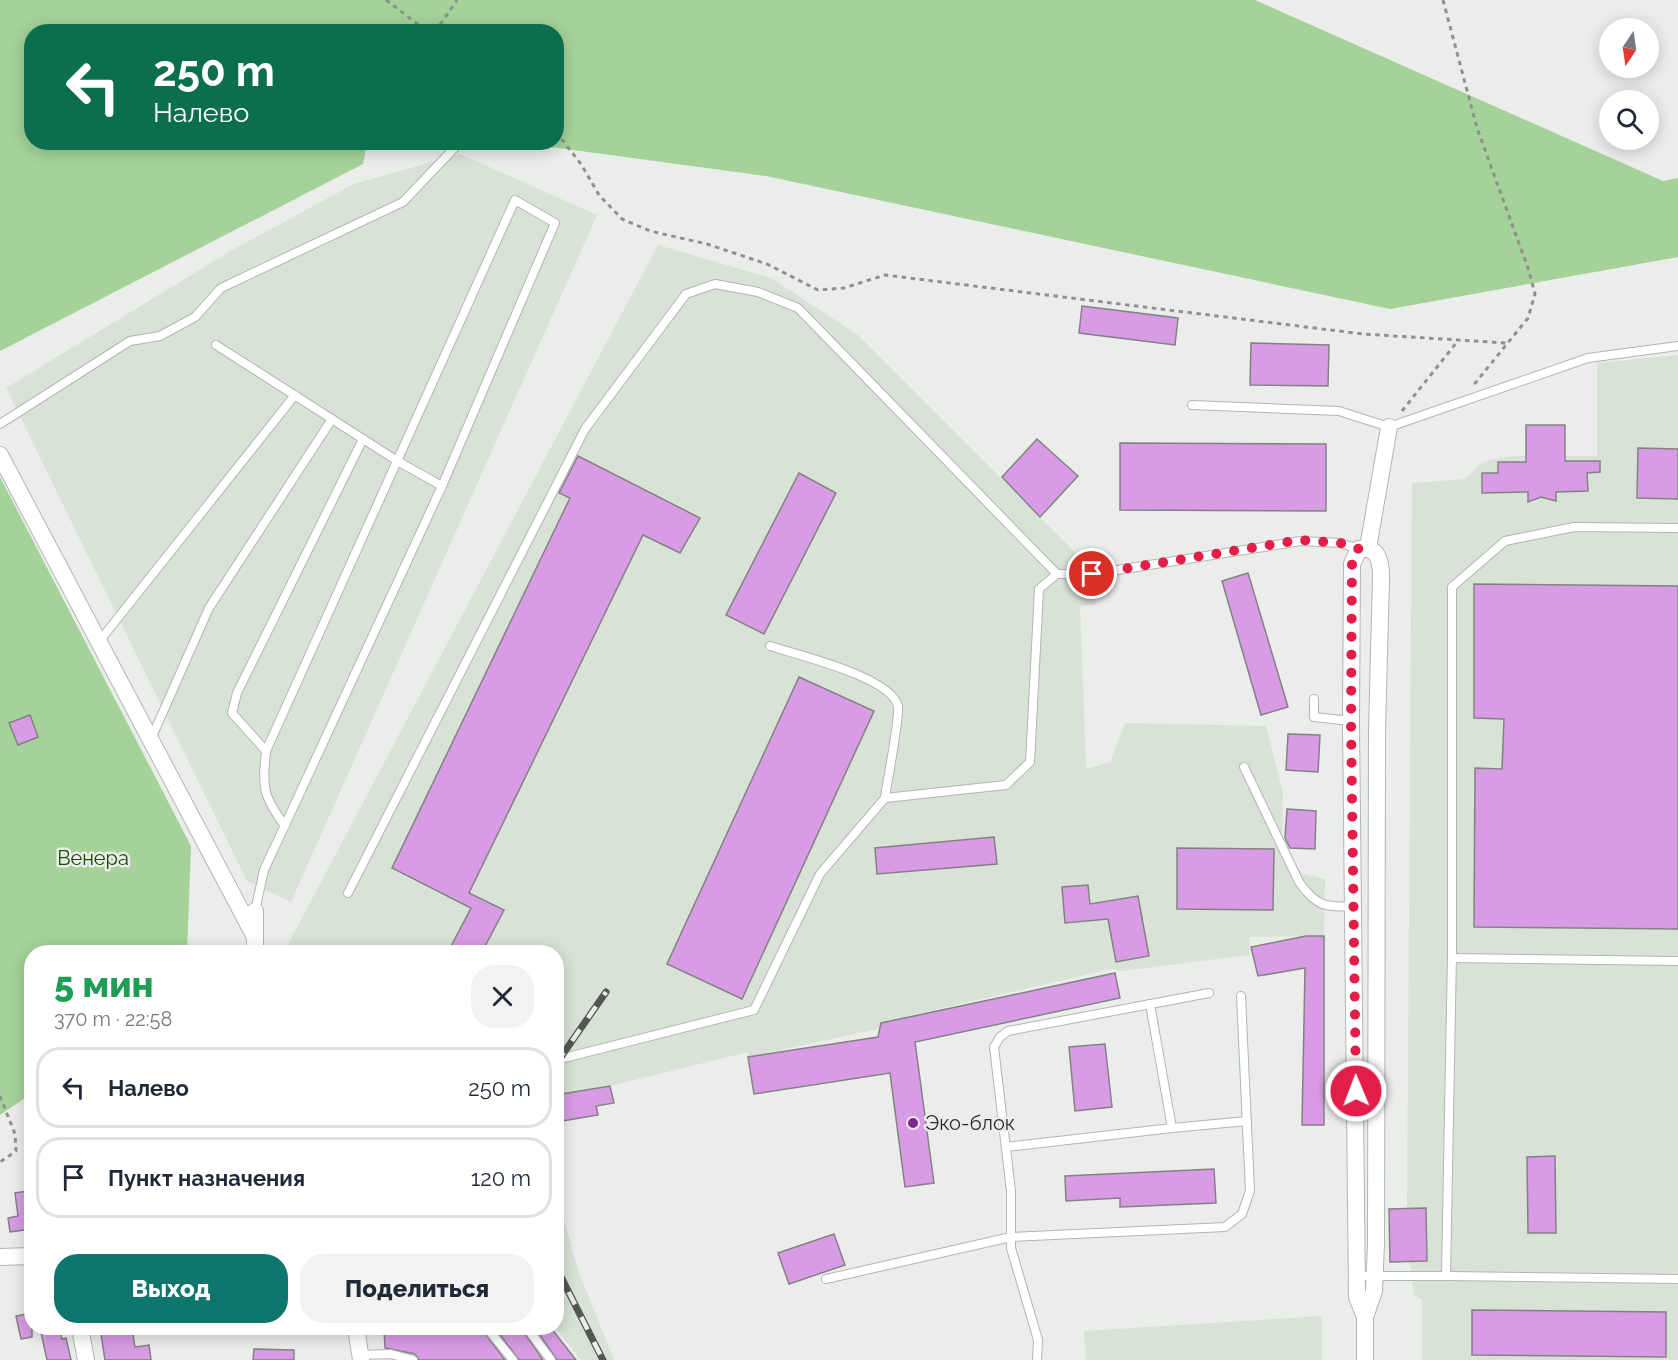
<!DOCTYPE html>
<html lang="ru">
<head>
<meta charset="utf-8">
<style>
  :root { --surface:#fff; --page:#f2f2f3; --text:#1f2937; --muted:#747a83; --line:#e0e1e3; --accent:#0f766e }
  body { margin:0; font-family:Raleway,sans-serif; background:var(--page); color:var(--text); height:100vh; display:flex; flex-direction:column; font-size:22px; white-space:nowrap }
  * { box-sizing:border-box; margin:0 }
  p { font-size:20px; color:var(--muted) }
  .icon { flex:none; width:33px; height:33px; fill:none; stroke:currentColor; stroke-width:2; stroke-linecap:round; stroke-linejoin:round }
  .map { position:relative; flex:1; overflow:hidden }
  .side { position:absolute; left:24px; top:945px; width:540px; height:390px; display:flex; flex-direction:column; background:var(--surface); border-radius:24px; box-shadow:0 3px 15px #0003 }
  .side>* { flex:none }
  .top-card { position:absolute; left:24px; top:24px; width:540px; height:126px; border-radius:24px; box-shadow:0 3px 15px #0003; background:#0b6e4f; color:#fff; overflow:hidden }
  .needle { width:39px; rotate:193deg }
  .controls { position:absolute; left:1599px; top:18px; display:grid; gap:12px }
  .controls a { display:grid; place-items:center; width:60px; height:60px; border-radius:50%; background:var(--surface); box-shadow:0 3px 15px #0003; font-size:30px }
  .pin { position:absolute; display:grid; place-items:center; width:51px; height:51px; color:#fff; margin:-26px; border:3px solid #fff; border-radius:50%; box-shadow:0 2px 6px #0007 }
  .me { position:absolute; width:66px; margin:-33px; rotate:359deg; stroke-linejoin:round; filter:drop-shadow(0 0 4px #0008) }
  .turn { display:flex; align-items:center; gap:21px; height:126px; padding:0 30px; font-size:27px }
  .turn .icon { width:78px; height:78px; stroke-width:2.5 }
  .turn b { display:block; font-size:42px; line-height:51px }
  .round { display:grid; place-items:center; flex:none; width:63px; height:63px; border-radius:24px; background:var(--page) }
  .summary { display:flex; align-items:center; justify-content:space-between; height:102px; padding:0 30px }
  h1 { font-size:36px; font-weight:800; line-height:45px; color:#1e9e55 }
  .cta { display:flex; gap:12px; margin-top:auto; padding:12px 30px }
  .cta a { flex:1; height:69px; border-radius:24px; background:var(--accent); color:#fff; font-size:24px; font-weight:800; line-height:69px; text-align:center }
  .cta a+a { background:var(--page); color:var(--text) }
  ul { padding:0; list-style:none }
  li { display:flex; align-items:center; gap:18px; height:81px; margin:0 12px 9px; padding:0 18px; border:3px solid var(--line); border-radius:24px }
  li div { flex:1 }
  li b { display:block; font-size:22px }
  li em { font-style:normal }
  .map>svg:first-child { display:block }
  .built { fill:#d9e2d7 }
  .green { fill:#a4d299 }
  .building { fill:#d79ce4; stroke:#848185; stroke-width:1.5 }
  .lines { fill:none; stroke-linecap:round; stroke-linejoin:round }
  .service-casing { stroke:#b2b6b2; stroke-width:10 }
  .minor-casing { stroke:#b2b6b2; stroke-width:18 }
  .path { stroke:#8f918e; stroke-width:3; stroke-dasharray:4.5 4.5; stroke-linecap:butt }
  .service { stroke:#fff; stroke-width:8 }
  .minor { stroke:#fff; stroke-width:16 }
  .rail-casing { stroke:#545653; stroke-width:7 }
  .rail { stroke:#eaede9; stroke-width:4.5; stroke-dasharray:14; stroke-linecap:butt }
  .route { stroke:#e11d48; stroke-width:10; stroke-dasharray:0 18 }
  .poi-dot { fill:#802693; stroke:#eaede9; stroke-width:2 }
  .labels { text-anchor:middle; stroke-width:5; stroke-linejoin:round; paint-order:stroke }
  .park-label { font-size:20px; fill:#144e00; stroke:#eaede9 }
  .poi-label { font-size:20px; fill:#2c2d2b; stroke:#eaede9; text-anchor:start }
</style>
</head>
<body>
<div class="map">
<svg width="1678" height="1360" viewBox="0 0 1678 1360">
  <rect width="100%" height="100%" fill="#eaede9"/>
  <!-- built -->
  <g class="built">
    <polygon points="460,154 597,215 291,902 247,881 6,388 234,249 354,184"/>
    <polygon points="658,245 771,278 858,335 1079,556 1089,548 1096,604 1080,606 1086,769 1110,762 1125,723 1266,726 1283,793 1282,839 1290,860 1303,874 1325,879 1324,936 1250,937 1249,955 1122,971 1111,969 882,1022 878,1029 748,1057 748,1052 610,1086 557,1095 556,952 284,952"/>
    <polygon points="1678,355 1678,1360 1422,1360 1422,1299 1414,1295 1410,1262 1390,1262 1390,1209 1407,1208 1412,483 1466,479 1479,465 1489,460 1512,456 1597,456 1597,363"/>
    <polygon points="557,1196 578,1270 614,1360 581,1360 556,1328"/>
    <polygon points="1322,1316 1322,1360 1086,1360 1084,1331"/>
  </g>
  <!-- green -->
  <g class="green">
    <polygon points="0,0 1255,0 1663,181 1678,178 1678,257 1390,309 766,176 521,143 556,142 556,32 32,32 32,142 367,143 363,164 0,351"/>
    <polygon points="0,477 191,846 187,952 32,952 31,1094 0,1115"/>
  </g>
  <!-- building -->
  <g class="building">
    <polygon points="1082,306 1178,318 1175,345 1079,333"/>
    <polygon points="1251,343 1329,345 1328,386 1250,385"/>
    <polygon points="1526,425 1565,425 1565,461 1600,461 1600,472 1587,473 1588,491 1556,492 1556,501 1541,497 1528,502 1528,492 1482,493 1482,473 1498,473 1498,462 1526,462"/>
    <polygon points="1037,439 1078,476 1040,517 1002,477"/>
    <polygon points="1120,443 1326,444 1326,511 1120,510"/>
    <polygon points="1638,448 1678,449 1678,499 1637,498"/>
    <polygon points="578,456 700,518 680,553 643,535 469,893 504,910 482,952 448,952 471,908 392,868 570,498 559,493"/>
    <polygon points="799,473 836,493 764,634 726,615"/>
    <polygon points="1248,573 1288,707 1261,715 1222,581"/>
    <polygon points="1474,584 1678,586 1678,929 1474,927 1475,768 1502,769 1504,719 1474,718"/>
    <polygon points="799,677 874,711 742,999 667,964"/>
    <polygon points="30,715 38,737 18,745 9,723"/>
    <polygon points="1288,734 1320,735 1318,772 1286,770"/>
    <polygon points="1287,809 1316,811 1315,849 1290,848 1285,838"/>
    <polygon points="994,837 997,864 877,874 875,848"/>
    <polygon points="1177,848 1274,849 1273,910 1177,909"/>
    <polygon points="1088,885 1090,904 1138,896 1149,956 1116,962 1108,919 1065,923 1062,887"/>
    <polygon points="1306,936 1324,936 1324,1125 1302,1125 1305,968 1258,976 1251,947"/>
    <polygon points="1115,973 1120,998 915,1042 934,1183 905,1187 890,1073 754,1094 748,1057 878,1037 881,1023"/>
    <polygon points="1105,1044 1112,1107 1075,1111 1069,1047"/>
    <polygon points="610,1086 614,1103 596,1106 598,1115 556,1122 556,1095"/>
    <polygon points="1555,1156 1556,1233 1528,1233 1527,1157"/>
    <polygon points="1214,1169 1216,1203 1120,1207 1120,1198 1066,1201 1065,1176"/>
    <polygon points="28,1191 32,1229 10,1232 8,1218 18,1216 15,1193"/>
    <polygon points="1426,1208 1427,1261 1390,1262 1389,1209"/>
    <polygon points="834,1234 845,1265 789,1284 778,1253"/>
    <polygon points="1472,1310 1666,1312 1666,1357 1472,1355"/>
    <polygon points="32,1313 32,1337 21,1339 16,1316"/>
    <polygon points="40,1328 59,1328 62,1339 66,1338 71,1360 47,1360"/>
    <polygon points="100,1328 132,1328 135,1347 149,1345 151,1360 105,1360"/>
    <polygon points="384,1328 481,1328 505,1360 419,1360 415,1354 385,1348"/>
    <polygon points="495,1328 521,1328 543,1360 519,1360"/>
    <polygon points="535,1328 551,1328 576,1360 557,1360"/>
    <polygon points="254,1349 294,1350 294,1360 253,1360"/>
  </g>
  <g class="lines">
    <defs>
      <g id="service">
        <polyline points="216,345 399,462 442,486"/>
        <polyline points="1192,405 1339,411 1389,427 1588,358 1678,346"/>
        <polyline points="0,424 130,341 160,336 195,317 221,288 403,202 460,142"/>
        <polyline points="98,643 295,395"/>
        <path d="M770 646C798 655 891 677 898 706 900 717 887 782 885 798"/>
        <polyline points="1314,699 1314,717 1351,721"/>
        <polyline points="151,739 209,608 332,419"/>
        <polyline points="266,751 232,713 237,693 363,439"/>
        <path d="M1244 767 1299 882C1316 906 1325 908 1354 906"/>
        <polyline points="348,893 585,429 686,294 715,284 758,292 798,308 1057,574"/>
        <path d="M255 911 264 870 299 795 442 486 555 223 515 200 266 751C262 788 263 796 285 826"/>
        <polyline points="1452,958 1678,961"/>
        <polyline points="556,1060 754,1010 820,874 885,798 1006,785 1030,762 1039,589 1057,574 1092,574 1301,541 1340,543 1359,549"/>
        <polyline points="1172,1128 1247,1121"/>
        <polyline points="1006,1147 1172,1128 1150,1004"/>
        <polyline points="1357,1276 1446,1276 1452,953 1452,587 1505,541 1574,527 1678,528"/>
        <polyline points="1446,1276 1678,1279"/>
        <polyline points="826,1279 1011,1237 1225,1227 1242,1214 1250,1191 1241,996"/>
        <polyline points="487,1328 513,1360"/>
        <polyline points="527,1328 551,1360"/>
        <polyline points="360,1355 391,1354 413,1360"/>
        <polyline points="1037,1360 1038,1340 1011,1248 1011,1191 994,1047 1000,1037 1008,1031 1209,993"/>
      </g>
      <g id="minor">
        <polyline points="0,455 255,937"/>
        <polyline points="1368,548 1389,427"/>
        <polyline points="255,911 255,952"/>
        <polyline points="0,1257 32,1256"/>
        <path d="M1365 1317 1374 1291 1376 1243 1377 730 1381 578C1381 562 1379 546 1359 549L1352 564 1351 721 1357 1297 1365 1317V1360"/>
        <polyline points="80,1328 86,1360"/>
        <polyline points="356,1328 361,1360"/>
      </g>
    </defs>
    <!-- service casing -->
    <use href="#service" class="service-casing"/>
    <!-- minor casing -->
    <use href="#minor" class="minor-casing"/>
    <!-- path -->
    <g class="path">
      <polyline points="386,0 428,32"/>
      <polyline points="1443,0 1477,128 1529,271 1535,294 1528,318 1472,387"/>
      <polyline points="435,32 457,0"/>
      <polyline points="556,132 581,164 599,195 622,219 650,231 707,244 767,264 818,290 844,288 885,275 1363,334 1506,343"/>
      <polyline points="1402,411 1457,342"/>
      <polyline points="0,1096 15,1134 16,1151 0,1162"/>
    </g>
    <!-- service -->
    <use href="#service" class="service"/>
    <!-- minor -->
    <use href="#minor" class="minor"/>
    <defs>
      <g id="rail">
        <polyline points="556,1064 606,992"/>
        <polyline points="556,1267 603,1360"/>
      </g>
    </defs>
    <!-- rail casing -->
    <use href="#rail" class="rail-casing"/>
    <!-- rail -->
    <use href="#rail" class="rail"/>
  </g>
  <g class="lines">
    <!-- route -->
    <polyline class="route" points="1092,574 1300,540 1340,543 1359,549 1352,564 1351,722 1356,1091"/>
  </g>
  <!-- markers -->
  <circle class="poi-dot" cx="913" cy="1123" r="6"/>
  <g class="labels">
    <!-- park labels -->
    <g class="park-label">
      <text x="93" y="865">Венера</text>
    </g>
    <!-- poi labels -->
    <g class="poi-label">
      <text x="925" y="1130">Эко-блок</text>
    </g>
  </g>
</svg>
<div class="controls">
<a><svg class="needle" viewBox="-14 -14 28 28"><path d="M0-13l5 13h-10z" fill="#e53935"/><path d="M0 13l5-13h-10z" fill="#747a83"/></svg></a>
<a><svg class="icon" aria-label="search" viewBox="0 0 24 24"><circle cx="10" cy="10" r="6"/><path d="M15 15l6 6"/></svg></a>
</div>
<div class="pin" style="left:1092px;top:574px;background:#d93025"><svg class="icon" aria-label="arrive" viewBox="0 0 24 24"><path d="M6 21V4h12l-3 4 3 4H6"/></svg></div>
<svg class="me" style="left:1356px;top:1091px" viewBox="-20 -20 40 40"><circle r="17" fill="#e11d48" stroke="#fff" stroke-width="3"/><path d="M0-11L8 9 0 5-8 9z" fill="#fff"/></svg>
<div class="top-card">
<div class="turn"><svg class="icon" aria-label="left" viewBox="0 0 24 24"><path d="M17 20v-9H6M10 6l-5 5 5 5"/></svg><div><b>250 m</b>Налево</div></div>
</div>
<section class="side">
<div class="summary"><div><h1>5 мин</h1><p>370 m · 22:58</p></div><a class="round"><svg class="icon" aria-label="close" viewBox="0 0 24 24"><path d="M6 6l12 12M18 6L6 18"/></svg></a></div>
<ul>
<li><svg class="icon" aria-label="left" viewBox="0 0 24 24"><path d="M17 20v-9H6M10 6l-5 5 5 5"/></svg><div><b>Налево</b></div><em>250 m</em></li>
<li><svg class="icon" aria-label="arrive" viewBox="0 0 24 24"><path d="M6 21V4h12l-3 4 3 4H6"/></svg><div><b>Пункт назначения</b></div><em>120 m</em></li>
</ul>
<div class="cta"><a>Выход</a><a>Поделиться</a></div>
</section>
</div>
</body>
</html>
